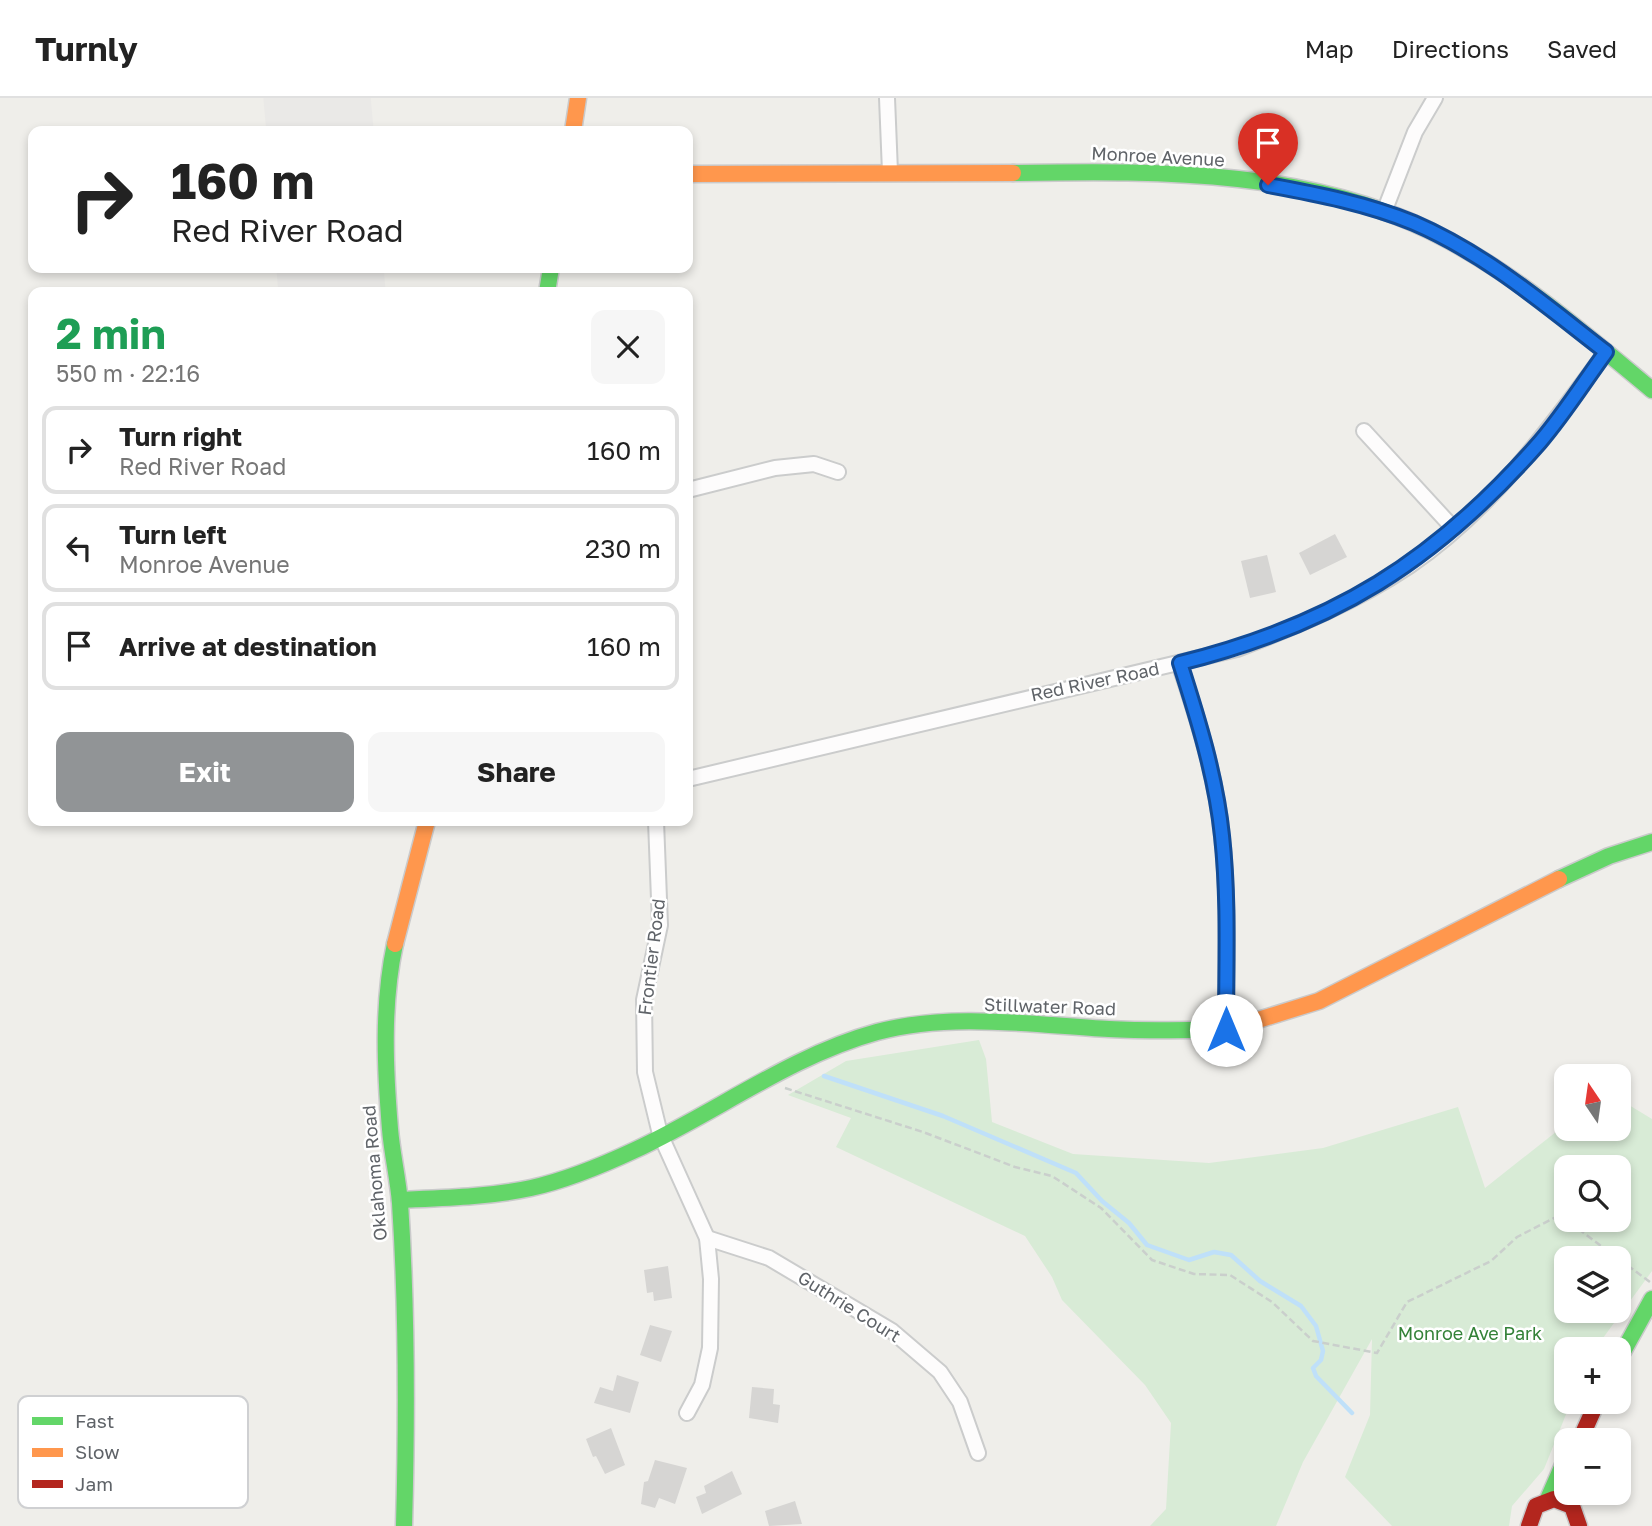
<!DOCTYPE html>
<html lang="en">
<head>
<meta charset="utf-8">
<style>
  :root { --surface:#fff; --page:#f6f6f6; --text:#222; --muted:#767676; --line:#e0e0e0; --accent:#919496 }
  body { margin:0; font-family:"Golos Text",sans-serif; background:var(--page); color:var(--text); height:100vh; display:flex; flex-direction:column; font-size:26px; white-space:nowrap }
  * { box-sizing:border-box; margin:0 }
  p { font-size:23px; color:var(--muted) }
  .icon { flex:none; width:38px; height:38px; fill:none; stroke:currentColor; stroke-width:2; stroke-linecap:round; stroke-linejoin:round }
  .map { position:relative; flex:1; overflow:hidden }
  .details { position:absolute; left:28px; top:189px; width:665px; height:539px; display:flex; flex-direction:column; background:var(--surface); border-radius:14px; box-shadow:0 4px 10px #0003 }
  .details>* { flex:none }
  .guide { position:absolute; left:28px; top:28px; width:665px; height:147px; border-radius:14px; box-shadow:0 4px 10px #0003; background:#fff; color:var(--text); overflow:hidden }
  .needle { width:46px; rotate:347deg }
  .fabs { position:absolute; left:1554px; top:966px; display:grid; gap:14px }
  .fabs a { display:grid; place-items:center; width:77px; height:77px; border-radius:14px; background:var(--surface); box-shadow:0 4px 10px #0003; font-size:35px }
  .pin { position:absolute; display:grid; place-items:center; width:60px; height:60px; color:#fff; margin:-72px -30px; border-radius:50% 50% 50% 0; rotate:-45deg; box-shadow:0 0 7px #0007 }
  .pin .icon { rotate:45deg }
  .me { position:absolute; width:77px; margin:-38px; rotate:0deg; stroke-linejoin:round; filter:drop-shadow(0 0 5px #0008) }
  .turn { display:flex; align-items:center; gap:24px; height:147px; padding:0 28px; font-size:32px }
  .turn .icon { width:91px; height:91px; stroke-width:2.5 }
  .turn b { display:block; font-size:49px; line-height:60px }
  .round { display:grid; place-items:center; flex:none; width:74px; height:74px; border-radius:14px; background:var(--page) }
  .summary { display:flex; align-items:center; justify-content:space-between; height:119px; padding:0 28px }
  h1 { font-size:42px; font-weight:700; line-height:52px; color:#1e9e55 }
  .cta { display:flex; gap:14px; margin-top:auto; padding:14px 28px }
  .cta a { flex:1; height:80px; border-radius:14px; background:var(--accent); color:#fff; font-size:28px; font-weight:700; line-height:80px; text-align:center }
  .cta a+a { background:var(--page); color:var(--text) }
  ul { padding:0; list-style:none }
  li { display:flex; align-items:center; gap:21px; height:88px; margin:0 14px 10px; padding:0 14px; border:4px solid var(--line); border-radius:14px }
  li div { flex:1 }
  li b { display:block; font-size:26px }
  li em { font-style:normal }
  header { display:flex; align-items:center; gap:42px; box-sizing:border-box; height:98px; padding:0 35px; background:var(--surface); border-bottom:2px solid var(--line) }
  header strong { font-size:33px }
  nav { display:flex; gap:38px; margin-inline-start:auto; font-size:24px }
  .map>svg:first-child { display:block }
  .green { fill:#d8ebd6; fill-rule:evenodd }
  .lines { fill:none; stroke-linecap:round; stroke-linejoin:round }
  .stream { stroke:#bfe0f9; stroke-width:4.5 }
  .runway { stroke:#eae9e7; stroke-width:107 }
  .building { fill:#d6d5d3 }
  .street-casing { stroke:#cbcccc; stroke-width:18 }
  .fast-casing { stroke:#cacacb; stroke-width:19 }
  .slow-casing { stroke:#cacacb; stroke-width:19 }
  .jam-casing { stroke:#cacacb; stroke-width:19 }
  .path { stroke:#cacfcc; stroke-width:2.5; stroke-dasharray:7 3.5; stroke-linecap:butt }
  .street { stroke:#fdfcfc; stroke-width:14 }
  .fast { stroke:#63d668; stroke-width:16 }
  .slow { stroke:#ff974d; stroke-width:16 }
  .jam { stroke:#b3261e; stroke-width:16 }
  .route-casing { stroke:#114b97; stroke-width:18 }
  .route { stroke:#1a73e8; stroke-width:12 }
  .labels { text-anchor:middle; stroke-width:5; stroke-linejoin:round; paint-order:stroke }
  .street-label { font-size:18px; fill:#5f6368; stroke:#fff }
  .park-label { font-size:18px; fill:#348238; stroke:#fff }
  .key { fill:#fff; stroke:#cfd0d2; stroke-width:2 }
  .key-label { font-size:19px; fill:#5f6368 }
</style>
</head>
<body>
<header>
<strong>Turnly</strong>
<nav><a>Map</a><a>Directions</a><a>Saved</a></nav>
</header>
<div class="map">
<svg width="1652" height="1428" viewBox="0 0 1652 1428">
  <rect width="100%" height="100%" fill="#efeeea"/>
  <!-- green -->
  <path class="green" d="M979 942 986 961 992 1024 1073 1056 1209 1065 1323 1050 1458 1009 1485 1090 1566 1026V1031H1619V1001L1652 1021V1173L1595 1251H1566V1304H1571L1544 1371 1512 1408 1509 1428H1392L1345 1379 1370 1317 1372 1241 1303 1364 1276 1428H1150L1166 1411 1171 1325 1145 1287 1062 1202 1052 1179 1025 1138 836 1049 851 1020 788 997 846 963ZM1566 1069H1619V1122H1566ZM1566 1160H1619V1213H1566Z"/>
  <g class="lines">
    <!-- stream -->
    <polyline class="stream" points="824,978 943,1018 1076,1075 1102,1103 1129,1125 1147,1147 1189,1162 1214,1154 1231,1157 1260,1183 1301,1208 1316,1228 1323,1253 1321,1262 1313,1270 1316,1278 1352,1315"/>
    <!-- runway -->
    <g class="runway">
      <polyline points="317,0 320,33"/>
      <polyline points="330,170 332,194"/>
    </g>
  </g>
  <!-- building -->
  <g class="building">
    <polygon points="1335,436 1347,459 1310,477 1299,455"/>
    <polygon points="1267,457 1276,494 1250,500 1241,463"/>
    <polygon points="668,1168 672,1200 654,1203 653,1194 647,1195 644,1172"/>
    <polygon points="650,1227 672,1233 661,1264 640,1257"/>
    <polygon points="617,1277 639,1284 630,1315 594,1305 600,1289 613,1293"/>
    <polygon points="752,1289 774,1291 773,1306 780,1307 778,1325 749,1320"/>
    <polygon points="611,1330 625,1367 605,1376 596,1358 593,1359 586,1341"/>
    <polygon points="655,1362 687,1370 675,1406 659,1400 655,1410 641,1406 644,1384 648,1383"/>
    <polygon points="732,1373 742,1396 702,1416 696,1399 706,1395 704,1388"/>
    <polygon points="795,1403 802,1426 769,1428 765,1413"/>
  </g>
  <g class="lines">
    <defs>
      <g id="street">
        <polyline points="887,0 890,74"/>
        <polyline points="1384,114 1415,34 1435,0"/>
        <polyline points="1364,333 1454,431"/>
        <polyline points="688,392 775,370 814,366 838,374"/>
        <path d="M1179 565C1198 621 1216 679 1222 738 1229 802 1226 867 1226 932"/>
        <path d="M688 681 1237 551C1297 528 1355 504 1409 468 1490 413 1549 332 1606 254"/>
        <polyline points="656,723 660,827 644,902 645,974 660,1036 707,1140 711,1181 710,1250 702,1287 687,1315"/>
        <polyline points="707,1140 769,1160 892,1233 940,1274 960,1304 978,1355"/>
      </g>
      <g id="fast">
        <path d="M1013 75C1159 73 1316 70 1448 142 1523 182 1587 238 1652 292"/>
        <polyline points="547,194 551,170"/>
        <polyline points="1559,781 1609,758 1652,744"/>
        <path d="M395 846C382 906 385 970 390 1031 392 1056 398 1080 400 1105 407 1212 407 1320 404 1428"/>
        <path d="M400 1102C444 1100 489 1099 531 1090 567 1082 603 1067 635 1052 717 1014 790 958 877 934 952 914 1034 927 1109 931 1144 933 1180 932 1215 932"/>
        <polyline points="1619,1261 1652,1201"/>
        <polyline points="1548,1401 1566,1360"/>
      </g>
      <g id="slow">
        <polyline points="573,33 578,0"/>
        <polyline points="688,76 1013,75"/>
        <polyline points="395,846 427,723"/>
        <polyline points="1215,932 1226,932 1319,903 1559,781"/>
      </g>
      <g id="jam">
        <polyline points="1580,1342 1597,1304"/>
        <polyline points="1529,1428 1536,1408 1554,1401 1572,1408 1579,1428"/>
      </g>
    </defs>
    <!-- street casing -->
    <use href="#street" class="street-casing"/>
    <!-- fast casing -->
    <use href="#fast" class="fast-casing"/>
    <!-- slow casing -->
    <use href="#slow" class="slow-casing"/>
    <!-- jam casing -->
    <use href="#jam" class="jam-casing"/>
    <!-- path -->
    <g class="path">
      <polyline points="785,990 923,1034 1015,1069 1052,1078 1101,1110 1152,1162 1194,1176 1230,1177 1272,1204 1313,1243 1377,1255 1407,1204 1491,1163 1517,1139 1560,1117 1617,1160"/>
      <polyline points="1619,1161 1650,1184"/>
    </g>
    <!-- street -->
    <use href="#street" class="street"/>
    <!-- fast -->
    <use href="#fast" class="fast"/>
    <!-- slow -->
    <use href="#slow" class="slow"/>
    <!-- jam -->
    <use href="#jam" class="jam"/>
  </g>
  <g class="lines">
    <defs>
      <path id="route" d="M1226 932C1226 867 1229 802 1222 738 1216 679 1198 621 1180 565 1333 527 1435 464 1540 344 1564 316 1584 284 1606 254 1545 207 1486 156 1414 125 1368 106 1317 96 1268 87"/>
    </defs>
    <!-- route casing -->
    <use href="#route" class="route-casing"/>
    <!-- route -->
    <use href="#route" class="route"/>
  </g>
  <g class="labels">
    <!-- street labels -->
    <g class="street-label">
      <text transform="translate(1158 59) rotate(3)" y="6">Monroe Avenue</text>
      <text transform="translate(1095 584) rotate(-12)" y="6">Red River Road</text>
      <text transform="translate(652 859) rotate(-83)" y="6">Frontier Road</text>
      <text transform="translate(1050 909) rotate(2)" y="6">Stillwater Road</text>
      <text transform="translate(375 1075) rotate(-95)" y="6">Oklahoma Road</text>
      <text transform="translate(849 1209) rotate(32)" y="6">Guthrie Court</text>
    </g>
    <!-- park labels -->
    <g class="park-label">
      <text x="1470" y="1242">Monroe Ave Park</text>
    </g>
  </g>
  <!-- legend -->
  <rect x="18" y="1298" width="230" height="112" rx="10" class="key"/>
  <rect x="32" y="1319" width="31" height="8" fill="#63d668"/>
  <rect x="32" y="1350" width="31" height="9" fill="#ff974d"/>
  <rect x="32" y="1382" width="31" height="8" fill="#b3261e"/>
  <g class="key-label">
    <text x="75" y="1330">Fast</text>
    <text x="75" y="1361">Slow</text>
    <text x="75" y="1393">Jam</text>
  </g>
</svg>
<div class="fabs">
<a><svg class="needle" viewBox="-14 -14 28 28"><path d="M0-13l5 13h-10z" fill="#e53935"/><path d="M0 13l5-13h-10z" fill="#767676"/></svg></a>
<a><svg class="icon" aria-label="search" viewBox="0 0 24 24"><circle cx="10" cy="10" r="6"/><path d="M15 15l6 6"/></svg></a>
<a><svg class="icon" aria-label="layers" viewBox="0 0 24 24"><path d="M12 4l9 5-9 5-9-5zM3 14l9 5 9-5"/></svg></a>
<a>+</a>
<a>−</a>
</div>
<div class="pin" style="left:1268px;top:87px;background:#d93025"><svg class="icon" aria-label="arrive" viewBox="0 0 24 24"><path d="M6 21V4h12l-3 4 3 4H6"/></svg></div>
<svg class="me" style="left:1226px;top:932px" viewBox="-20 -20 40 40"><circle r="19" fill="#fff"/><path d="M0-13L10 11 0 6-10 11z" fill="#1a73e8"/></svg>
<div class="guide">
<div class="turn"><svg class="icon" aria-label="right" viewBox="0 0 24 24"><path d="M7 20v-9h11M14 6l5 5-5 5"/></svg><div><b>160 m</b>Red River Road</div></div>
</div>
<section class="details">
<div class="summary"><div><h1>2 min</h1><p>550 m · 22:16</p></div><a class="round"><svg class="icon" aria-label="close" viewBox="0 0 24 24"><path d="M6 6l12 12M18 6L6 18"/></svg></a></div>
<ul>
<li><svg class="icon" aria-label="right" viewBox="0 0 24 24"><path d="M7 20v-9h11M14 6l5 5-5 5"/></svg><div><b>Turn right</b><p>Red River Road</p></div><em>160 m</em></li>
<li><svg class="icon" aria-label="left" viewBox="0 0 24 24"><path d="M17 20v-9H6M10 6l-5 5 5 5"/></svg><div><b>Turn left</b><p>Monroe Avenue</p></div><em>230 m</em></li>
<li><svg class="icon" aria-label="arrive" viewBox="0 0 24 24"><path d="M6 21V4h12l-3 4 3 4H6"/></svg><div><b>Arrive at destination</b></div><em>160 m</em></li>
</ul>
<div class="cta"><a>Exit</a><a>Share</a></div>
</section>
</div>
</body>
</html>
